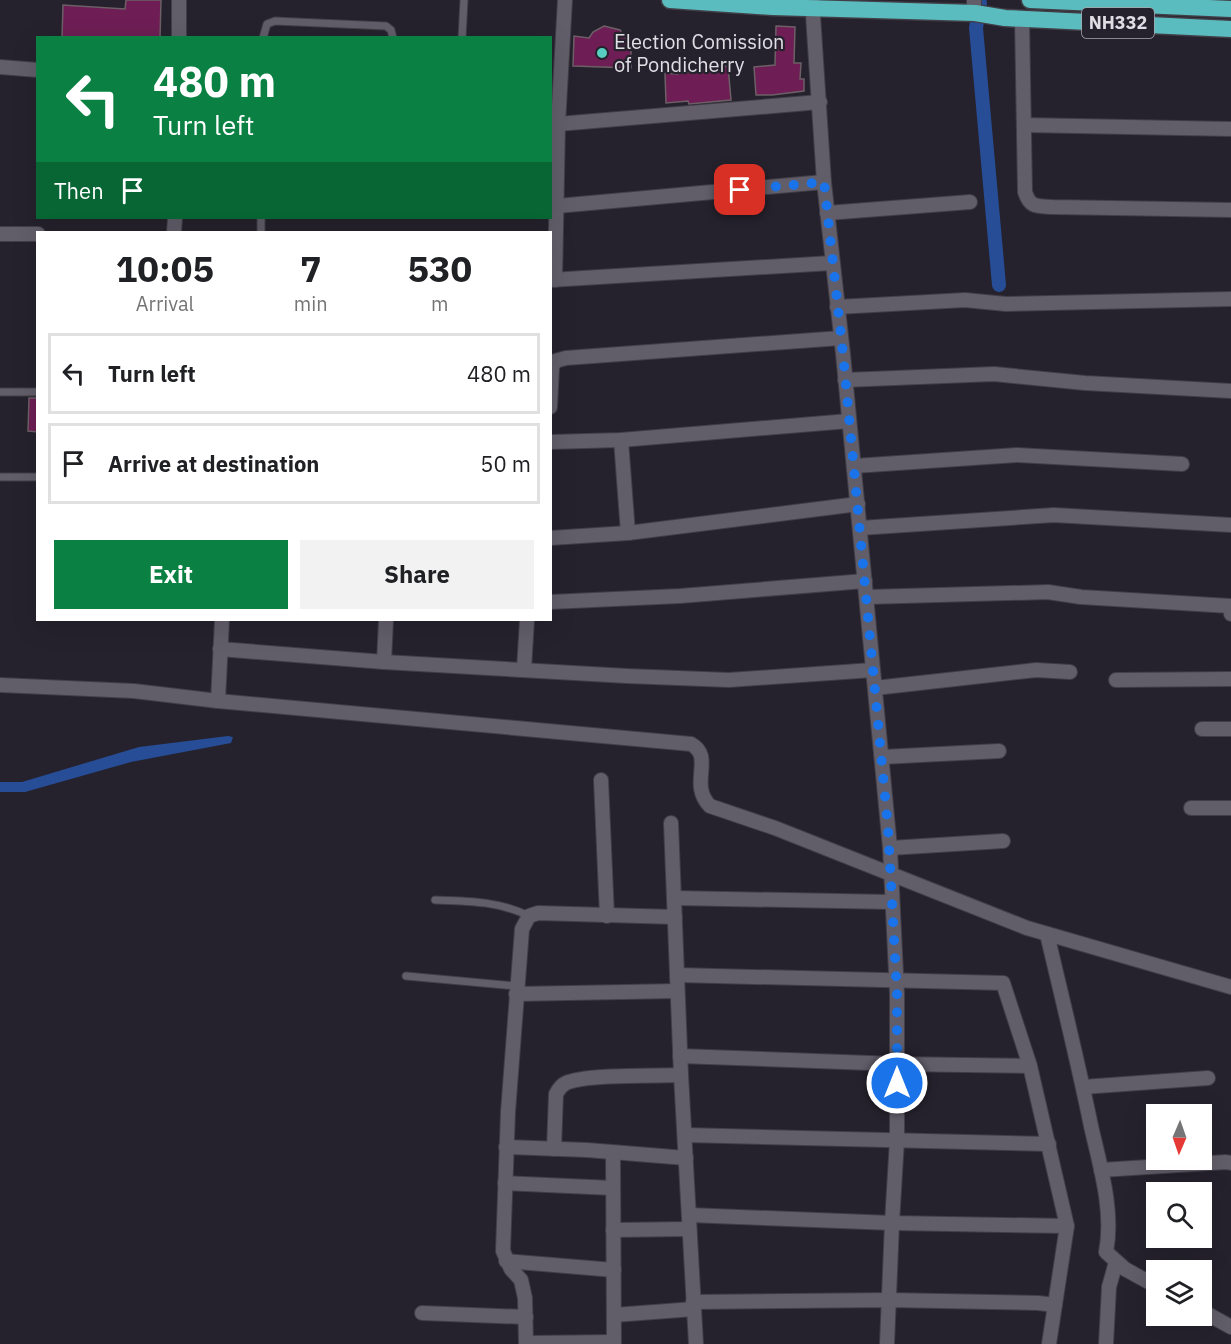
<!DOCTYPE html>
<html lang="en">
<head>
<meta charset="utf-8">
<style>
  :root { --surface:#fff; --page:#f2f2f2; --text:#202124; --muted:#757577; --line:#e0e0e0; --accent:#0b8043 }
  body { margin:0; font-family:"IBM Plex Sans",sans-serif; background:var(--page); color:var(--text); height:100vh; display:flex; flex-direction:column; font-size:22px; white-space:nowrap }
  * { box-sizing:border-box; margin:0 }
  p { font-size:20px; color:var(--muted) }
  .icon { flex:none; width:33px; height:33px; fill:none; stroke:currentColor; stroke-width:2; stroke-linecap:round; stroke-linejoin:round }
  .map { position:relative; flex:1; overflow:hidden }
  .details { position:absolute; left:36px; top:231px; width:516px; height:390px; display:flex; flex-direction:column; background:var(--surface); border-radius:0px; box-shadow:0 6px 24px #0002 }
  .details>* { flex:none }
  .hud { position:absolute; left:36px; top:36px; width:516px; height:183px; border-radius:0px; box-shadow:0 6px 24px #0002; background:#0b8043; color:#fff; overflow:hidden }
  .needle { width:39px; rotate:182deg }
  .controls { position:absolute; left:1146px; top:1104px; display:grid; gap:12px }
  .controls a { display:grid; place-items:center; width:66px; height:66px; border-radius:0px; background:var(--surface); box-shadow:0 6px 24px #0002; font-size:30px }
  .pin { position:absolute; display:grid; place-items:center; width:51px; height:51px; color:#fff; margin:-26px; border-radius:12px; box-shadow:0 3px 9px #0006 }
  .me { position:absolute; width:66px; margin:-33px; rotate:0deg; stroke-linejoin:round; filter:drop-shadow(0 0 4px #0008) }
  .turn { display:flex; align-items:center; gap:21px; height:126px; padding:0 18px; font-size:27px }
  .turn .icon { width:78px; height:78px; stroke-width:2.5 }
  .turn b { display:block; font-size:42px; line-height:51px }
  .then { display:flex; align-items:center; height:57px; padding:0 18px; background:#0003; gap:12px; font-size:22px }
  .eta { display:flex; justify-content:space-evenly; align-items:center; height:102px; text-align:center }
  .eta b { font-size:36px; font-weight:700; line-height:42px }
  .button { display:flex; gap:12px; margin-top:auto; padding:12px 18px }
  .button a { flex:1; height:69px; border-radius:0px; background:var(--accent); color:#fff; font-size:24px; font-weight:700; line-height:69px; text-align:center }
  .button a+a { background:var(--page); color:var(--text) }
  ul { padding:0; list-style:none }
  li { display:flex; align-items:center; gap:18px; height:81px; margin:0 12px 9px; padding:0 6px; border:3px solid var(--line); border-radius:0px }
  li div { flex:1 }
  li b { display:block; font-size:22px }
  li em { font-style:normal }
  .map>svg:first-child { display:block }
  .water { fill:#274d96 }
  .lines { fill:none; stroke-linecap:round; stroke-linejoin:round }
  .canal { stroke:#274d96; stroke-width:14 }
  .building { fill:#6e1e54; stroke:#6c5f66; stroke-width:1.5 }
  .service-casing { stroke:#413e47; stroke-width:9 }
  .minor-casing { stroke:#413e47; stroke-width:16 }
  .trunk-casing { stroke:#413e47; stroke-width:19 }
  .service { stroke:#615e6a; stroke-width:7 }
  .minor { stroke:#615e6a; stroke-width:14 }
  .trunk { stroke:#5abcbe; stroke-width:16 }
  .route { stroke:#1a73e8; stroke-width:10; stroke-dasharray:0 18 }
  .poi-dot { fill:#58cec0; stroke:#25222d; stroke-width:2 }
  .labels { text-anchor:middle; stroke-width:4.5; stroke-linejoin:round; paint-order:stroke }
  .shield { fill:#25222d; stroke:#a8a6ae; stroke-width:1.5 }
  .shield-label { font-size:18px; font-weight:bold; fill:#e0dee5 }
  .poi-label { font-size:20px; fill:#e0dee5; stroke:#25222d; text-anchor:start }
</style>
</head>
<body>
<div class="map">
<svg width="1231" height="1344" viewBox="0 0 1231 1344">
  <rect width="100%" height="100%" fill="#25222d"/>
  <!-- water -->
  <polygon class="water" points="228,736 233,737 231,743 131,762 25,792 0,792 0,782 22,782 139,747"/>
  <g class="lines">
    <!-- canal -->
    <polyline class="canal" points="980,3 976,28 999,285"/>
  </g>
  <!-- building -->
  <g class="building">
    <polygon points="126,0 161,0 160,38 62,38 63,5 125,9"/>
    <polygon points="604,26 620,30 626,39 631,40 631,68 573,66 574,36 589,38 593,32"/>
    <polygon points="776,26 795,27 794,63 801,63 800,79 804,79 804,91 772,95 756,95 754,67 775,65"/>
    <polygon points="728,66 731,100 689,104 688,101 666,103 665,73 676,74"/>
    <polygon points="29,398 38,398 38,432 28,431"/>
  </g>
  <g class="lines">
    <defs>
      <g id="service">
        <polyline points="263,38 267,24 275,21 386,26 391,30 393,38"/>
        <polyline points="462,38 464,0"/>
        <polyline points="261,232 261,218"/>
        <polyline points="0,392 38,392"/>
        <polyline points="0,477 38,477"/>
        <path d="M435 900C469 901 498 901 529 916"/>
        <polyline points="406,976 516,986"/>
      </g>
      <g id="minor">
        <polyline points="812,0 824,182 843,354 890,848 897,994 897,1140 892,1223 887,1344"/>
        <polyline points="974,13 974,0"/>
        <path d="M1022 18 1025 192C1030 208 1037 206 1053 207L1231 210"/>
        <polyline points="179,38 179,0"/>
        <polyline points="0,67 38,70"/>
        <polyline points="558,124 820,102"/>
        <polyline points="1024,125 1231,129"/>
        <polyline points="557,206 824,182"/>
        <polyline points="827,213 970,202"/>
        <polyline points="174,232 175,218"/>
        <polyline points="0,234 38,234"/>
        <polyline points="550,280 832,263"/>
        <polyline points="555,280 558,124 565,0"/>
        <polyline points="837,307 965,300 1006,304 1231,299"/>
        <polyline points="845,380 994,374 1085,383 1231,391"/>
        <polyline points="550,407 552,367 555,361 566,358 841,338"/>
        <polyline points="621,440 628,533"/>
        <polyline points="550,442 621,440 849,421"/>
        <polyline points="854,466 1017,455 1182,464"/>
        <polyline points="860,528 1054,515 1231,525"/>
        <polyline points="550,538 628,533 858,504"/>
        <polyline points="867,597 1048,592 1081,597 1230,606 1231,614"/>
        <polyline points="550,602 680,596 865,581"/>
        <polyline points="220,649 384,662 627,676 729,680 873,670"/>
        <polyline points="384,662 386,620"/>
        <polyline points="524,669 527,620"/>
        <polyline points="1116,680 1231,679"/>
        <path d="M0 685 134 691 218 701 691 744C715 757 688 784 710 806L775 828 1027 928 1231 987"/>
        <polyline points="875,688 1036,670 1070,672"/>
        <polyline points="218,701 222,620"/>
        <polyline points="1202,729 1231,729"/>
        <polyline points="882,757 999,751"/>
        <polyline points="601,780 607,916"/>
        <polyline points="1191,808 1231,808"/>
        <polyline points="671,823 681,1075 696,1344"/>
        <polyline points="890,848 1003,841"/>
        <polyline points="675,898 891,902"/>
        <path d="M1047 934C1062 998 1078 1062 1091 1126 1100 1166 1114 1211 1106 1252L1125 1269 1156 1286"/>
        <polyline points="677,975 1003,983 1030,1066 1067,1226 1049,1344"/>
        <polyline points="516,994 677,991"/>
        <polyline points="680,1056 897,1064 1030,1066"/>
        <polyline points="1083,1087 1208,1078"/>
        <polyline points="685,1135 1049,1144"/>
        <polyline points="506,1147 587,1150 686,1158"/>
        <path d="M554 1149 556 1094C559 1089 560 1086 566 1083 585 1074 655 1076 681 1075"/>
        <polyline points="613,1153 614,1344"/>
        <polyline points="1101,1170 1226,1162 1231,1163"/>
        <polyline points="505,1183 613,1188"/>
        <polyline points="689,1215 892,1223 1067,1226"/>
        <polyline points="613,1230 689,1229"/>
        <polyline points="506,1261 614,1270"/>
        <polyline points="693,1302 889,1300 1038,1303 1055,1305"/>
        <polyline points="1202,1311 1231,1327"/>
        <polyline points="422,1313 526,1317"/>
        <polyline points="614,1315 694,1309"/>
        <polyline points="526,1343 614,1342"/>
        <polyline points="526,1344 525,1298 521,1280 511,1269 503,1251 508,1112 522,929 529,916 538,913 675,917"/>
        <polyline points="1106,1344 1109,1287 1116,1262"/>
      </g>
      <g id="trunk">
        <polyline points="670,0 772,7 975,13 1005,18 1231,29"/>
        <polyline points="1030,0 1231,9"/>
      </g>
    </defs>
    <!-- service casing -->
    <use href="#service" class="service-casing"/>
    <!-- minor casing -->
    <use href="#minor" class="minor-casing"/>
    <!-- trunk casing -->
    <use href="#trunk" class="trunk-casing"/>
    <!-- service -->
    <use href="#service" class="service"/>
    <!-- minor -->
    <use href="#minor" class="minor"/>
    <!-- trunk -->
    <use href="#trunk" class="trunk"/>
  </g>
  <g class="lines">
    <!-- route -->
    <polyline class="route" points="740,190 824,182 843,354 888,828 897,994 897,1083"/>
  </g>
  <!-- markers -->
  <circle class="poi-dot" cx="602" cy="53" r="6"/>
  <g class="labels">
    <!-- shield labels -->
    <rect class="shield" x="1082" y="8" width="72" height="30" rx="4.5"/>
    <g class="shield-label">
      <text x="1118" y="29">NH332</text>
    </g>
    <!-- poi labels -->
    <g class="poi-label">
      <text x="614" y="49">Election Comission<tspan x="614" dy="23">of Pondicherry</tspan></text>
    </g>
  </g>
</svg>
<div class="controls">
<a><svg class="needle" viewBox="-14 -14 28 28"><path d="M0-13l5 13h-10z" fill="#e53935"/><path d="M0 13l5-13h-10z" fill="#757577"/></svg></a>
<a><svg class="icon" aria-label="search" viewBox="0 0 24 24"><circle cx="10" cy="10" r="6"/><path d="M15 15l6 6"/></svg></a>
<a><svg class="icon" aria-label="layers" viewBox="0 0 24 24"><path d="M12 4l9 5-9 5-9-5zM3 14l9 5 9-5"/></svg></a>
</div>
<div class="pin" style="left:740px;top:190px;background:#d93025"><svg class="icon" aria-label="arrive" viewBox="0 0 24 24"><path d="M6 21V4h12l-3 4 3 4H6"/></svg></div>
<svg class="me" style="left:897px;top:1083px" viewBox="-20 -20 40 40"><circle r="17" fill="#1a73e8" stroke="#fff" stroke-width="3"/><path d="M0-11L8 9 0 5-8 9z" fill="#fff"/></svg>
<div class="hud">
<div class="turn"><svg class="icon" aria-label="left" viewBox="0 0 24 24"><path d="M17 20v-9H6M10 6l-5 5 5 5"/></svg><div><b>480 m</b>Turn left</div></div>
<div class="then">Then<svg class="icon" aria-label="arrive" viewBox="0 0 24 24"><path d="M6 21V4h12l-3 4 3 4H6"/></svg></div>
</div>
<section class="details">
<div class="eta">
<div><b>10:05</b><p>Arrival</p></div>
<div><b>7</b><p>min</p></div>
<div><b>530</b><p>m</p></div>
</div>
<ul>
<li><svg class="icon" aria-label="left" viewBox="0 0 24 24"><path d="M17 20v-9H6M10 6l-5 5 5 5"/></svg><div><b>Turn left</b></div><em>480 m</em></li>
<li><svg class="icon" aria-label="arrive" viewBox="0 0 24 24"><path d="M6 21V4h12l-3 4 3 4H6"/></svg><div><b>Arrive at destination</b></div><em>50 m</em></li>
</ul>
<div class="button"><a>Exit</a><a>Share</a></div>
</section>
</div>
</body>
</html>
